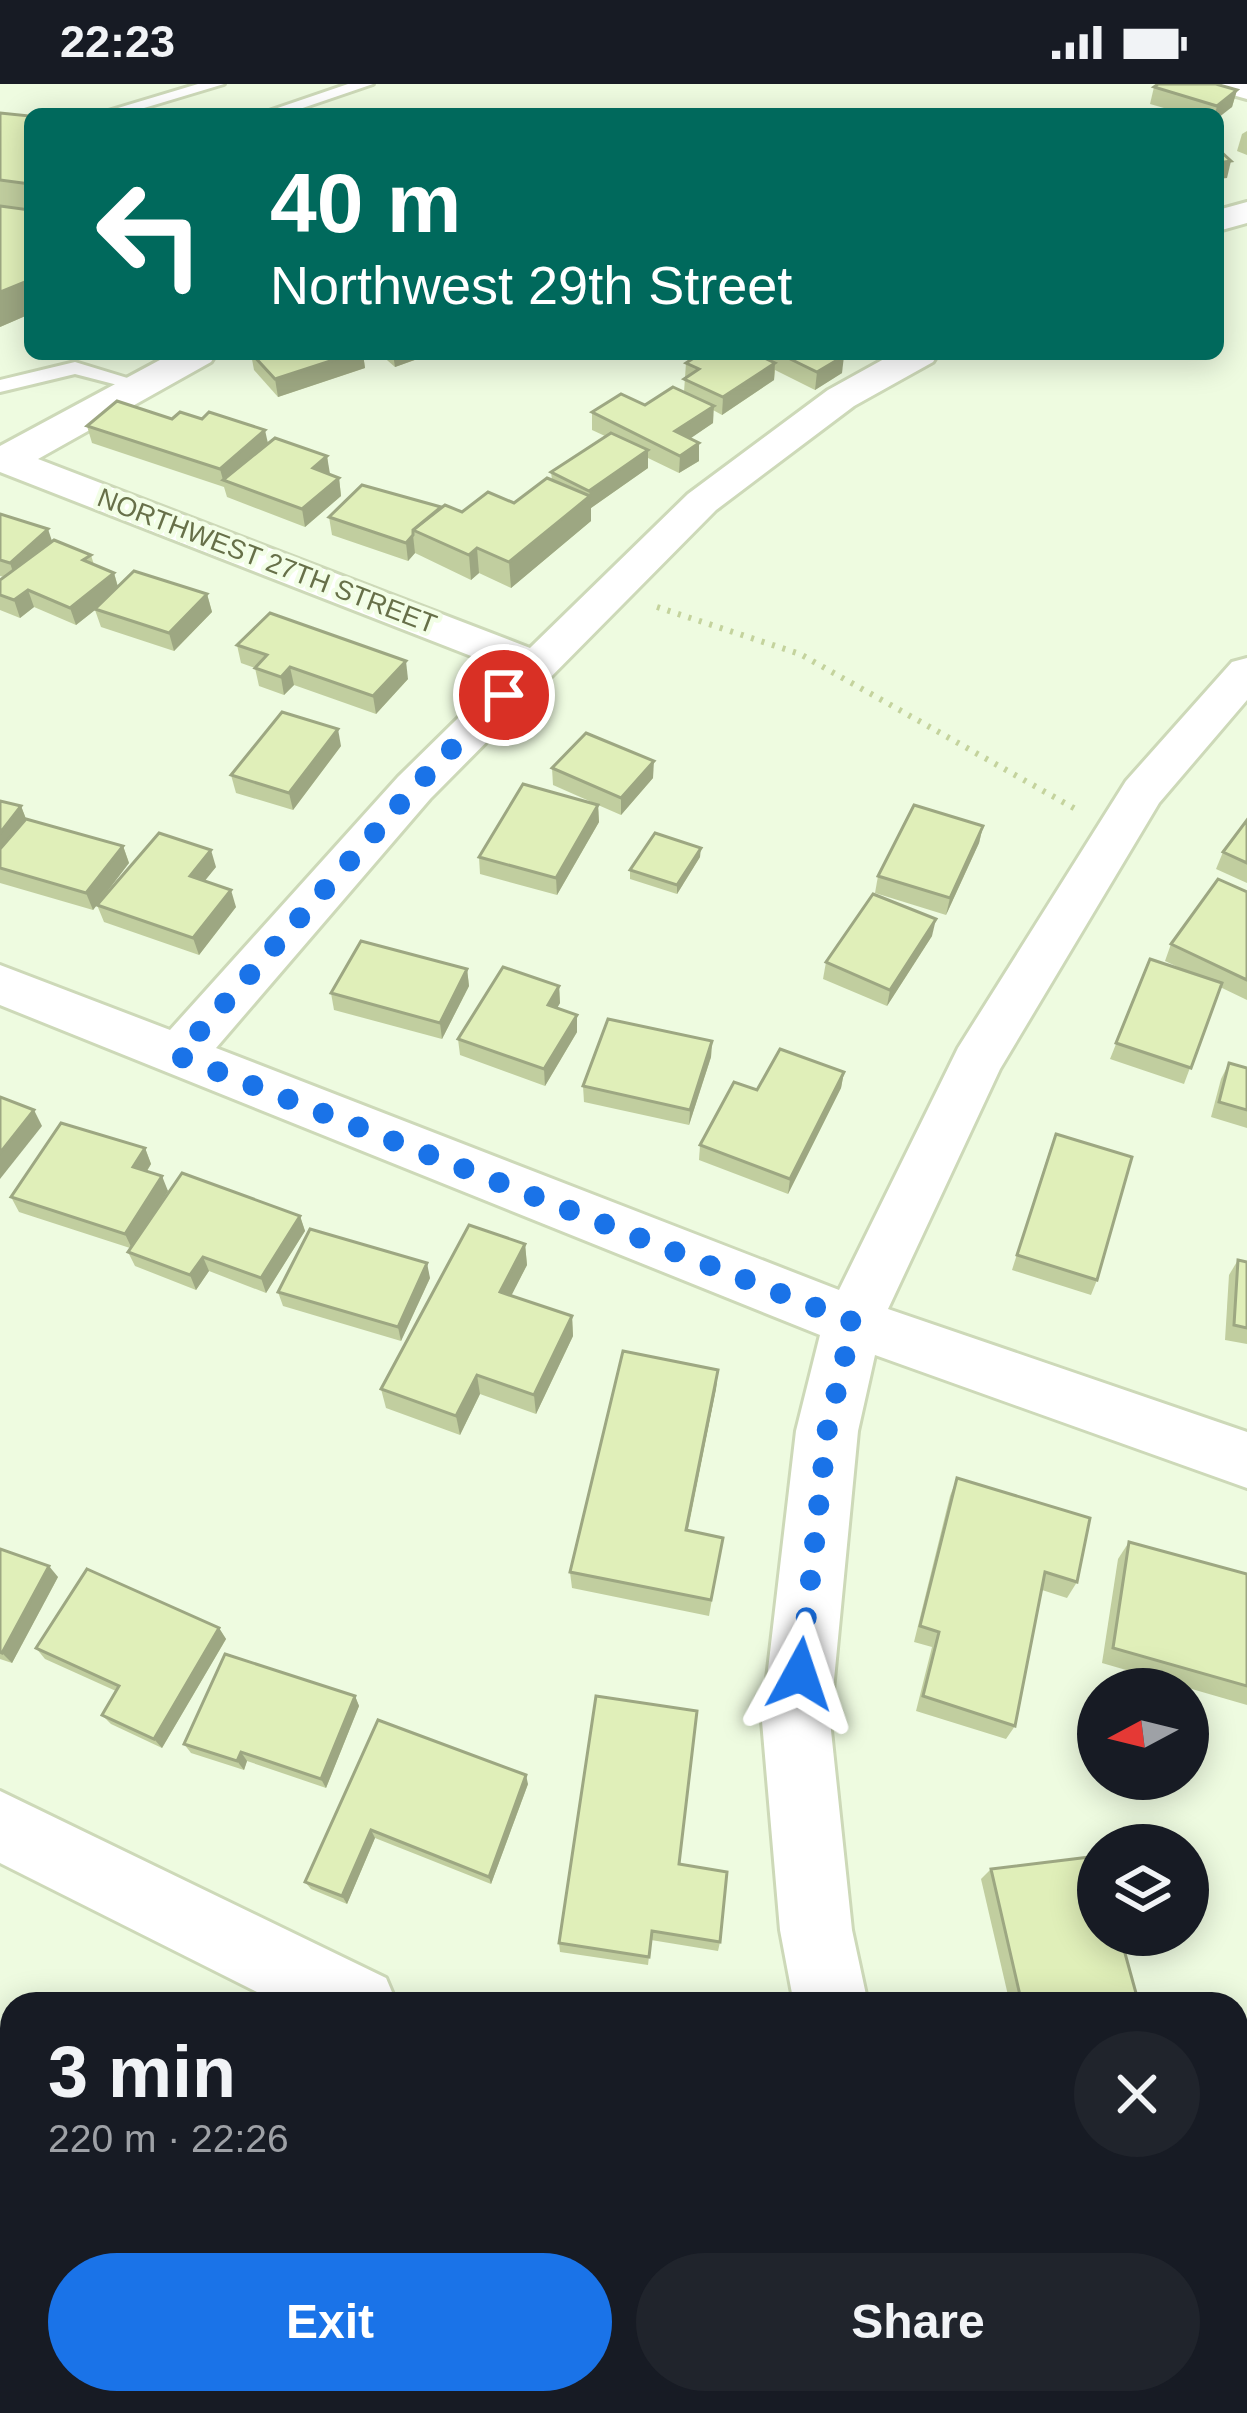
<!DOCTYPE html>
<html lang="en">
<head>
<meta charset="utf-8">
<style>
  :root { --surface:#171b24; --page:#20242c; --text:#f1f3f6; --muted:#9ea1a6; --accent:#1a73e8 }
  body { margin:0; font-family:Arial,sans-serif; background:var(--page); color:var(--text); height:100vh; display:flex; flex-direction:column; font-size:45px; white-space:nowrap }
  * { box-sizing:border-box; margin:0 }
  p { font-size:39px; color:var(--muted) }
  .icon { flex:none; width:66px; height:66px; fill:none; stroke:currentColor; stroke-width:2; stroke-linecap:round; stroke-linejoin:round }
  .map { position:relative; flex:1; overflow:hidden }
  .sheet { position:absolute; left:0px; top:1908px; width:1248px; height:423px; display:flex; flex-direction:column; background:var(--surface); border-radius:36px 36px 0 0; box-shadow:0 6px 30px #0003 }
  .sheet>* { flex:none }
  .guide { position:absolute; left:24px; top:24px; width:1200px; height:252px; border-radius:18px; box-shadow:0 6px 30px #0003; background:#00695c; color:#fff; overflow:hidden }
  .needle { width:78px; rotate:263deg }
  .tools { position:absolute; left:1077px; top:1584px; display:grid; gap:24px }
  .tools a { display:grid; place-items:center; width:132px; height:132px; border-radius:50%; background:var(--surface); box-shadow:0 6px 30px #0003; font-size:60px }
  .pin { position:absolute; display:grid; place-items:center; width:102px; height:102px; color:#fff; margin:-51px; border:6px solid #fff; border-radius:50%; box-shadow:0 3px 12px #0007 }
  .me { position:absolute; width:132px; margin:-66px; rotate:5deg; stroke-linejoin:round; filter:drop-shadow(0 0 9px #0008) }
  .turn { display:flex; align-items:center; gap:42px; height:252px; padding:0 48px; font-size:54px }
  .turn .icon { width:156px; height:156px; stroke-width:2.5 }
  .turn b { display:block; font-size:84px; line-height:102px }
  .round { display:grid; place-items:center; flex:none; width:126px; height:126px; border-radius:63px; background:var(--page) }
  .overview { display:flex; align-items:center; justify-content:space-between; height:204px; padding:0 48px }
  h1 { font-size:72px; font-weight:700; line-height:90px }
  .button { display:flex; gap:24px; margin-top:auto; padding:24px 48px }
  .button a { flex:1; height:138px; border-radius:72px; background:var(--accent); color:#fff; font-size:48px; font-weight:700; line-height:138px; text-align:center }
  .button a+a { background:var(--page); color:var(--text) }
  .status { display:flex; justify-content:space-between; align-items:center; height:84px; padding:0 60px; background:var(--surface); direction:ltr }
  .status svg { height:33px; fill:currentColor }
  .map>svg:first-child { display:block }
  .lines { fill:none; stroke-linecap:round; stroke-linejoin:round }
  .service-casing { stroke:#cdd9b8; stroke-width:6 }
  .minor-casing { stroke:#cdd9b8; stroke-width:6 }
  .path { stroke:#c4d39d; stroke-width:6; stroke-dasharray:3 8; stroke-linecap:butt }
  .service { fill:#fff; fill-rule:evenodd }
  .minor { fill:#fff; fill-rule:evenodd }
  .wall { fill:#c1ce9f }
  .shaded-wall { fill:#9da782 }
  .building { fill:#e0efb9; stroke:#9da782; stroke-width:3 }
  .route { stroke:#1a73e8; stroke-width:21; stroke-dasharray:0 37.8 }
  .labels { text-anchor:middle; stroke-width:9; stroke-linejoin:round; paint-order:stroke }
  .far-street-label { font-size:27px; fill:#677049; stroke:#f2fee6 }
</style>
</head>
<body>
<div class="status"><b>22:23</b><svg viewBox="0 0 49 12"><path d="M0 12V9h3v3zM5 12V6h3v6zM10 12V3h3v9zM15 12V0h3v12zM26 1h20v11H26zM47 4h2v5h-2z"/></svg></div>
<div class="map">
<svg width="1247" height="2329" viewBox="0 0 1247 2329">
  <rect width="100%" height="100%" fill="#eefbe0"/>
  <g class="lines">
    <defs>
      <g id="service">
        <polygon points="198,0 224,0 124,30 98,30"/>
        <polygon points="348,0 373,0 285,30 260,30"/>
        <polygon points="75,278 147,300 137,306 75,290 0,308 0,296"/>
      </g>
      <g id="minor">
        <polygon points="1211,0 1247,0 1247,15 1215,6"/>
        <polygon points="1247,118 1247,139 1218,147 1218,126"/>
        <polygon points="171,270 216,270 211,278 38,375 530,564 688,410 828,306 893,270 938,270 933,278 854,322 716,426 430,715 216,964 839,1206 958,964 1126,697 1232,578 1247,574 1247,616 1159,719 1000,985 888,1225 1247,1348 1247,1404 875,1271 858,1347 830,1637 852,1846 868,1920 794,1920 780,1846 762,1637 796,1347 820,1251 0,921 0,881 170,946 398,693 507,586 0,388 0,362"/>
        <polygon points="0,1707 386,1894 397,1920 281,1920 0,1779"/>
        <polygon points="867,2319 951,2319 953,2329 869,2329"/>
      </g>
    </defs>
    <!-- service casing -->
    <use href="#service" class="service-casing"/>
    <!-- minor casing -->
    <use href="#minor" class="minor-casing"/>
    <!-- path -->
    <polyline class="path" points="657,523 800,570 1079,727"/>
    <!-- service -->
    <use href="#service" class="service"/>
    <!-- minor -->
    <use href="#minor" class="minor"/>
  </g>
  <!-- wall -->
  <g class="wall">
    <polygon points="1154,3 1237,6 1232,23 1218,30 1185,30 1150,20"/>
    <polygon points="0,29 30,32 30,230 0,243"/>
    <polygon points="1247,47 1247,71 1237,67 1242,50"/>
    <polygon points="251,270 363,270 365,284 278,313 254,286"/>
    <polygon points="380,270 423,270 423,273 395,283"/>
    <polygon points="723,270 840,270 842,289 815,306 775,286 774,296 722,331 713,326 713,339 690,354 699,359 699,377 679,389 648,374 648,384 591,424 591,437 511,504 479,489 471,496 415,469 408,477 332,451 329,433 462,428 514,419 552,396 551,388 605,352 592,346 592,328 645,321 684,308 686,279"/>
    <polygon points="172,335 327,372 329,391 339,394 341,412 305,443 227,413 224,403 92,359 87,342"/>
    <polygon points="0,430 52,457 91,471 94,481 114,489 118,503 207,510 212,528 174,567 101,543 95,526 76,541 34,523 20,534 0,526 0,496 4,493 0,492"/>
    <polygon points="237,561 408,595 376,630 294,601 284,611 259,602 255,584 241,579"/>
    <polygon points="341,662 293,726 236,709 231,691"/>
    <polygon points="552,684 653,694 621,731 598,721 599,738 557,811 480,790 479,773 596,720 553,701"/>
    <polygon points="0,717 21,722 26,735 123,762 129,779 93,826 0,799"/>
    <polygon points="1247,736 1247,799 1216,785 1223,768"/>
    <polygon points="983,742 979,759 946,831 875,809 878,792"/>
    <polygon points="700,773 677,810 630,795 630,786"/>
    <polygon points="216,783 204,797 236,823 199,871 104,838 97,821"/>
    <polygon points="1247,808 1247,916 1220,903 1184,1000 1110,975 1150,875 1184,886 1165,877 1171,860"/>
    <polygon points="932,852 887,922 823,895 826,878"/>
    <polygon points="467,885 469,902 442,955 334,926 331,909"/>
    <polygon points="559,902 560,919 557,924 577,948 545,1002 460,971 458,955"/>
    <polygon points="712,957 711,973 689,1041 584,1018 583,1002"/>
    <polygon points="1229,979 1247,984 1247,1044 1211,1033 1221,995"/>
    <polygon points="844,988 841,1004 788,1110 699,1076 700,1061 757,1006"/>
    <polygon points="145,1064 151,1080 147,1087 168,1107 151,1134 300,1132 305,1147 266,1209 209,1187 196,1206 135,1182 128,1168 130,1164 19,1128 11,1113"/>
    <polygon points="1050,1065 1097,1196 1091,1211 1012,1186"/>
    <polygon points="525,1160 527,1181 511,1211 572,1232 573,1252 536,1330 480,1310 460,1351 386,1324 381,1305"/>
    <polygon points="1238,1176 1247,1178 1247,1260 1225,1256 1229,1191"/>
    <polygon points="430,1194 401,1257 283,1222 278,1208"/>
    <polygon points="718,1286 716,1305 688,1446 723,1454 709,1532 572,1504 570,1488"/>
    <polygon points="957,1394 1077,1498 1067,1514 1042,1506 1015,1642 1006,1655 916,1627 932,1563 914,1558 950,1412"/>
    <polygon points="1129,1458 1247,1490 1247,1621 1102,1579 1118,1475"/>
    <polygon points="0,1465 58,1493 12,1579 0,1575"/>
    <polygon points="219,1544 226,1555 162,1664 111,1640 102,1631 116,1607 45,1575 36,1564"/>
    <polygon points="355,1612 359,1622 326,1704 247,1677 244,1686 191,1669 184,1660"/>
    <polygon points="378,1636 528,1700 491,1800 375,1754 347,1820 311,1805 305,1798"/>
    <polygon points="679,1780 720,1858 718,1867 651,1856 648,1881 560,1868 559,1859"/>
    <polygon points="991,1785 1139,1920 1010,1920 981,1795"/>
    <polygon points="1222,2320 1234,2323 1236,2329 1172,2329"/>
  </g>
  <!-- shaded-wall -->
  <g class="shaded-wall">
    <polygon points="1237,6 1232,23 1218,34 1218,30 1215,30 1217,22"/>
    <polygon points="1231,77 1227,94 1218,95 1218,79"/>
    <polygon points="30,196 30,230 0,243 0,208"/>
    <polygon points="352,270 363,270 365,284 278,313 275,295"/>
    <polygon points="393,270 423,270 423,273 395,283"/>
    <polygon points="844,272 842,289 815,306 817,288"/>
    <polygon points="775,279 774,296 722,331 723,313"/>
    <polygon points="714,322 713,339 675,365 675,347"/>
    <polygon points="265,346 269,364 223,396 220,385"/>
    <polygon points="699,359 699,377 679,389 680,372"/>
    <polygon points="648,366 648,384 591,424 591,437 511,504 509,478 590,413 589,407"/>
    <polygon points="327,372 330,390 316,402 313,384"/>
    <polygon points="339,394 341,412 305,443 302,425"/>
    <polygon points="48,445 54,463 16,497 10,479"/>
    <polygon points="413,451 415,469 408,477 406,459"/>
    <polygon points="477,464 479,489 471,496 469,471"/>
    <polygon points="114,489 119,507 76,541 70,524"/>
    <polygon points="28,506 34,523 20,534 14,516"/>
    <polygon points="207,510 212,528 174,567 169,549"/>
    <polygon points="406,577 408,595 376,630 373,612"/>
    <polygon points="290,583 294,601 284,611 281,593"/>
    <polygon points="338,645 341,662 293,726 289,709"/>
    <polygon points="654,677 653,694 621,731 621,714"/>
    <polygon points="598,721 599,738 557,811 556,794"/>
    <polygon points="21,722 28,740 0,776 0,749"/>
    <polygon points="983,742 979,759 946,831 950,814"/>
    <polygon points="123,762 129,779 93,826 86,809"/>
    <polygon points="701,764 700,773 677,810 677,801"/>
    <polygon points="211,766 216,783 195,809 190,792"/>
    <polygon points="231,806 236,823 199,871 193,854"/>
    <polygon points="936,835 932,852 887,922 890,906"/>
    <polygon points="467,885 469,902 442,955 440,939"/>
    <polygon points="559,902 560,919 549,938 548,921"/>
    <polygon points="577,931 577,948 545,1002 544,985"/>
    <polygon points="712,957 711,973 689,1041 690,1026"/>
    <polygon points="844,988 841,1004 788,1110 790,1095"/>
    <polygon points="34,1026 42,1042 0,1095 0,1069"/>
    <polygon points="145,1064 151,1080 140,1098 133,1083"/>
    <polygon points="162,1092 168,1107 132,1165 125,1150"/>
    <polygon points="300,1132 305,1147 266,1209 261,1194"/>
    <polygon points="525,1160 527,1181 503,1228 500,1208"/>
    <polygon points="203,1173 209,1187 196,1206 190,1191"/>
    <polygon points="427,1179 430,1194 401,1257 398,1243"/>
    <polygon points="572,1232 573,1252 536,1330 534,1311"/>
    <polygon points="718,1286 716,1305 684,1463 686,1446"/>
    <polygon points="477,1291 480,1310 460,1351 456,1332"/>
    <polygon points="49,1482 58,1493 12,1579 2,1569"/>
    <polygon points="219,1544 226,1555 162,1664 154,1655"/>
    <polygon points="355,1612 359,1622 326,1704 321,1695"/>
    <polygon points="241,1668 247,1677 244,1686 237,1677"/>
    <polygon points="526,1691 528,1700 491,1800 489,1793"/>
    <polygon points="371,1746 375,1754 347,1820 342,1812"/>
    <polygon points="12,2021 12,2063 0,2090 0,2048"/>
  </g>
  <!-- building -->
  <g class="building">
    <polygon points="1158,0 1216,0 1237,6 1217,22 1154,3"/>
    <polygon points="0,29 30,32 30,100 0,96"/>
    <polygon points="1218,65 1231,77 1218,79"/>
    <polygon points="0,122 30,126 30,196 0,208"/>
    <polygon points="252,270 352,270 275,295"/>
    <polygon points="700,270 756,270 775,279 723,313 684,295 699,285 686,279"/>
    <polygon points="780,270 840,270 844,272 817,288"/>
    <polygon points="673,303 714,322 675,347 699,359 680,372 592,328 621,310 645,321"/>
    <polygon points="117,317 172,335 180,328 202,335 209,328 265,346 220,385 87,342"/>
    <polygon points="611,349 648,366 589,407 551,388"/>
    <polygon points="275,354 327,372 313,384 339,394 302,425 223,396"/>
    <polygon points="547,394 590,412 509,478 477,464 469,471 413,446 445,421 462,428 488,408 514,419"/>
    <polygon points="362,401 441,423 413,446 413,451 406,459 329,433"/>
    <polygon points="0,430 48,445 10,479 0,476"/>
    <polygon points="54,456 91,471 83,476 114,489 70,524 28,506 14,516 0,511 0,496"/>
    <polygon points="134,487 207,510 169,549 95,525"/>
    <polygon points="270,529 406,577 373,612 290,583 281,593 255,584 267,571 237,561"/>
    <polygon points="282,628 338,645 289,709 231,691"/>
    <polygon points="586,649 654,677 621,714 552,684"/>
    <polygon points="523,700 598,721 556,794 479,773"/>
    <polygon points="0,717 21,722 0,749"/>
    <polygon points="914,721 983,742 950,814 878,792"/>
    <polygon points="26,735 123,762 86,809 0,784 0,765"/>
    <polygon points="1247,736 1247,779 1223,768"/>
    <polygon points="159,749 211,766 190,792 231,806 193,854 97,821"/>
    <polygon points="655,749 701,764 677,801 630,786"/>
    <polygon points="1218,795 1247,808 1247,896 1171,860"/>
    <polygon points="873,810 936,835 890,906 826,878"/>
    <polygon points="361,857 467,885 440,939 331,909"/>
    <polygon points="1150,875 1222,899 1191,984 1116,959"/>
    <polygon points="503,883 559,902 548,921 577,931 544,985 458,955"/>
    <polygon points="608,935 712,957 690,1026 583,1002"/>
    <polygon points="780,965 844,988 790,1095 700,1061 734,998 757,1006"/>
    <polygon points="1229,979 1247,984 1247,1026 1219,1018"/>
    <polygon points="0,1013 34,1026 0,1069"/>
    <polygon points="61,1039 145,1064 133,1083 162,1092 125,1150 11,1113"/>
    <polygon points="1056,1050 1132,1073 1097,1196 1017,1171"/>
    <polygon points="182,1089 300,1132 261,1194 203,1173 190,1191 128,1168"/>
    <polygon points="469,1141 525,1160 500,1208 572,1232 534,1311 477,1291 456,1332 381,1305"/>
    <polygon points="310,1145 427,1179 398,1243 278,1208"/>
    <polygon points="1238,1176 1247,1178 1247,1244 1234,1241"/>
    <polygon points="623,1267 718,1286 686,1446 723,1454 711,1516 570,1488"/>
    <polygon points="957,1394 1090,1434 1077,1498 1045,1488 1015,1642 923,1612 939,1548 920,1542"/>
    <polygon points="1129,1458 1247,1490 1247,1602 1113,1564"/>
    <polygon points="0,1465 49,1482 2,1569 0,1568"/>
    <polygon points="87,1485 219,1544 154,1655 102,1631 119,1602 36,1564"/>
    <polygon points="225,1570 355,1612 321,1695 241,1668 237,1677 184,1660"/>
    <polygon points="596,1612 697,1627 679,1780 727,1788 720,1858 652,1847 649,1873 559,1859"/>
    <polygon points="378,1636 526,1691 489,1793 371,1746 342,1812 305,1798"/>
    <polygon points="1098,1772 1098,1851 1120,1851 1139,1920 1022,1920 991,1785"/>
    <polygon points="0,1958 12,1962 12,2021 0,2048"/>
    <polygon points="12,2103 12,2157 0,2152 0,2129"/>
    <polygon points="1236,2132 1247,2175 1247,2290 1236,2292"/>
    <polygon points="141,2319 204,2319 200,2329 137,2329"/>
    <polygon points="344,2319 397,2319 393,2329 365,2329"/>
    <polygon points="1234,2323 1236,2329 1198,2329"/>
  </g>
  <g class="lines">
    <!-- route -->
    <polyline class="route" points="504,611 414,704 178,972 853,1238 827,1347 800,1590"/>
  </g>
  <g class="labels">
    <!-- far-street labels -->
    <g class="far-street-label">
      <text transform="translate(267 477) rotate(21)" y="9">NORTHWEST 27TH STREET</text>
    </g>
  </g>
</svg>
<div class="tools">
<a><svg class="needle" viewBox="-14 -14 28 28"><path d="M0-13l5 13h-10z" fill="#e53935"/><path d="M0 13l5-13h-10z" fill="#9ea1a6"/></svg></a>
<a><svg class="icon" aria-label="layers" viewBox="0 0 24 24"><path d="M12 4l9 5-9 5-9-5zM3 14l9 5 9-5"/></svg></a>
</div>
<div class="pin" style="left:504px;top:611px;background:#d93025"><svg class="icon" aria-label="arrive" viewBox="0 0 24 24"><path d="M6 21V4h12l-3 4 3 4H6"/></svg></div>
<svg class="me" style="left:800px;top:1590px" viewBox="-20 -20 40 40"><path d="M0-17L14 15 0 8-14 15z" fill="#1a73e8" stroke="#fff" stroke-width="4"/></svg>
<div class="guide">
<div class="turn"><svg class="icon" aria-label="left" viewBox="0 0 24 24"><path d="M17 20v-9H6M10 6l-5 5 5 5"/></svg><div><b>40 m</b>Northwest 29th Street</div></div>
</div>
<section class="sheet">
<div class="overview"><div><h1>3 min</h1><p>220 m · 22:26</p></div><a class="round"><svg class="icon" aria-label="close" viewBox="0 0 24 24"><path d="M6 6l12 12M18 6L6 18"/></svg></a></div>
<div class="button"><a>Exit</a><a>Share</a></div>
</section>
</div>
</body>
</html>
